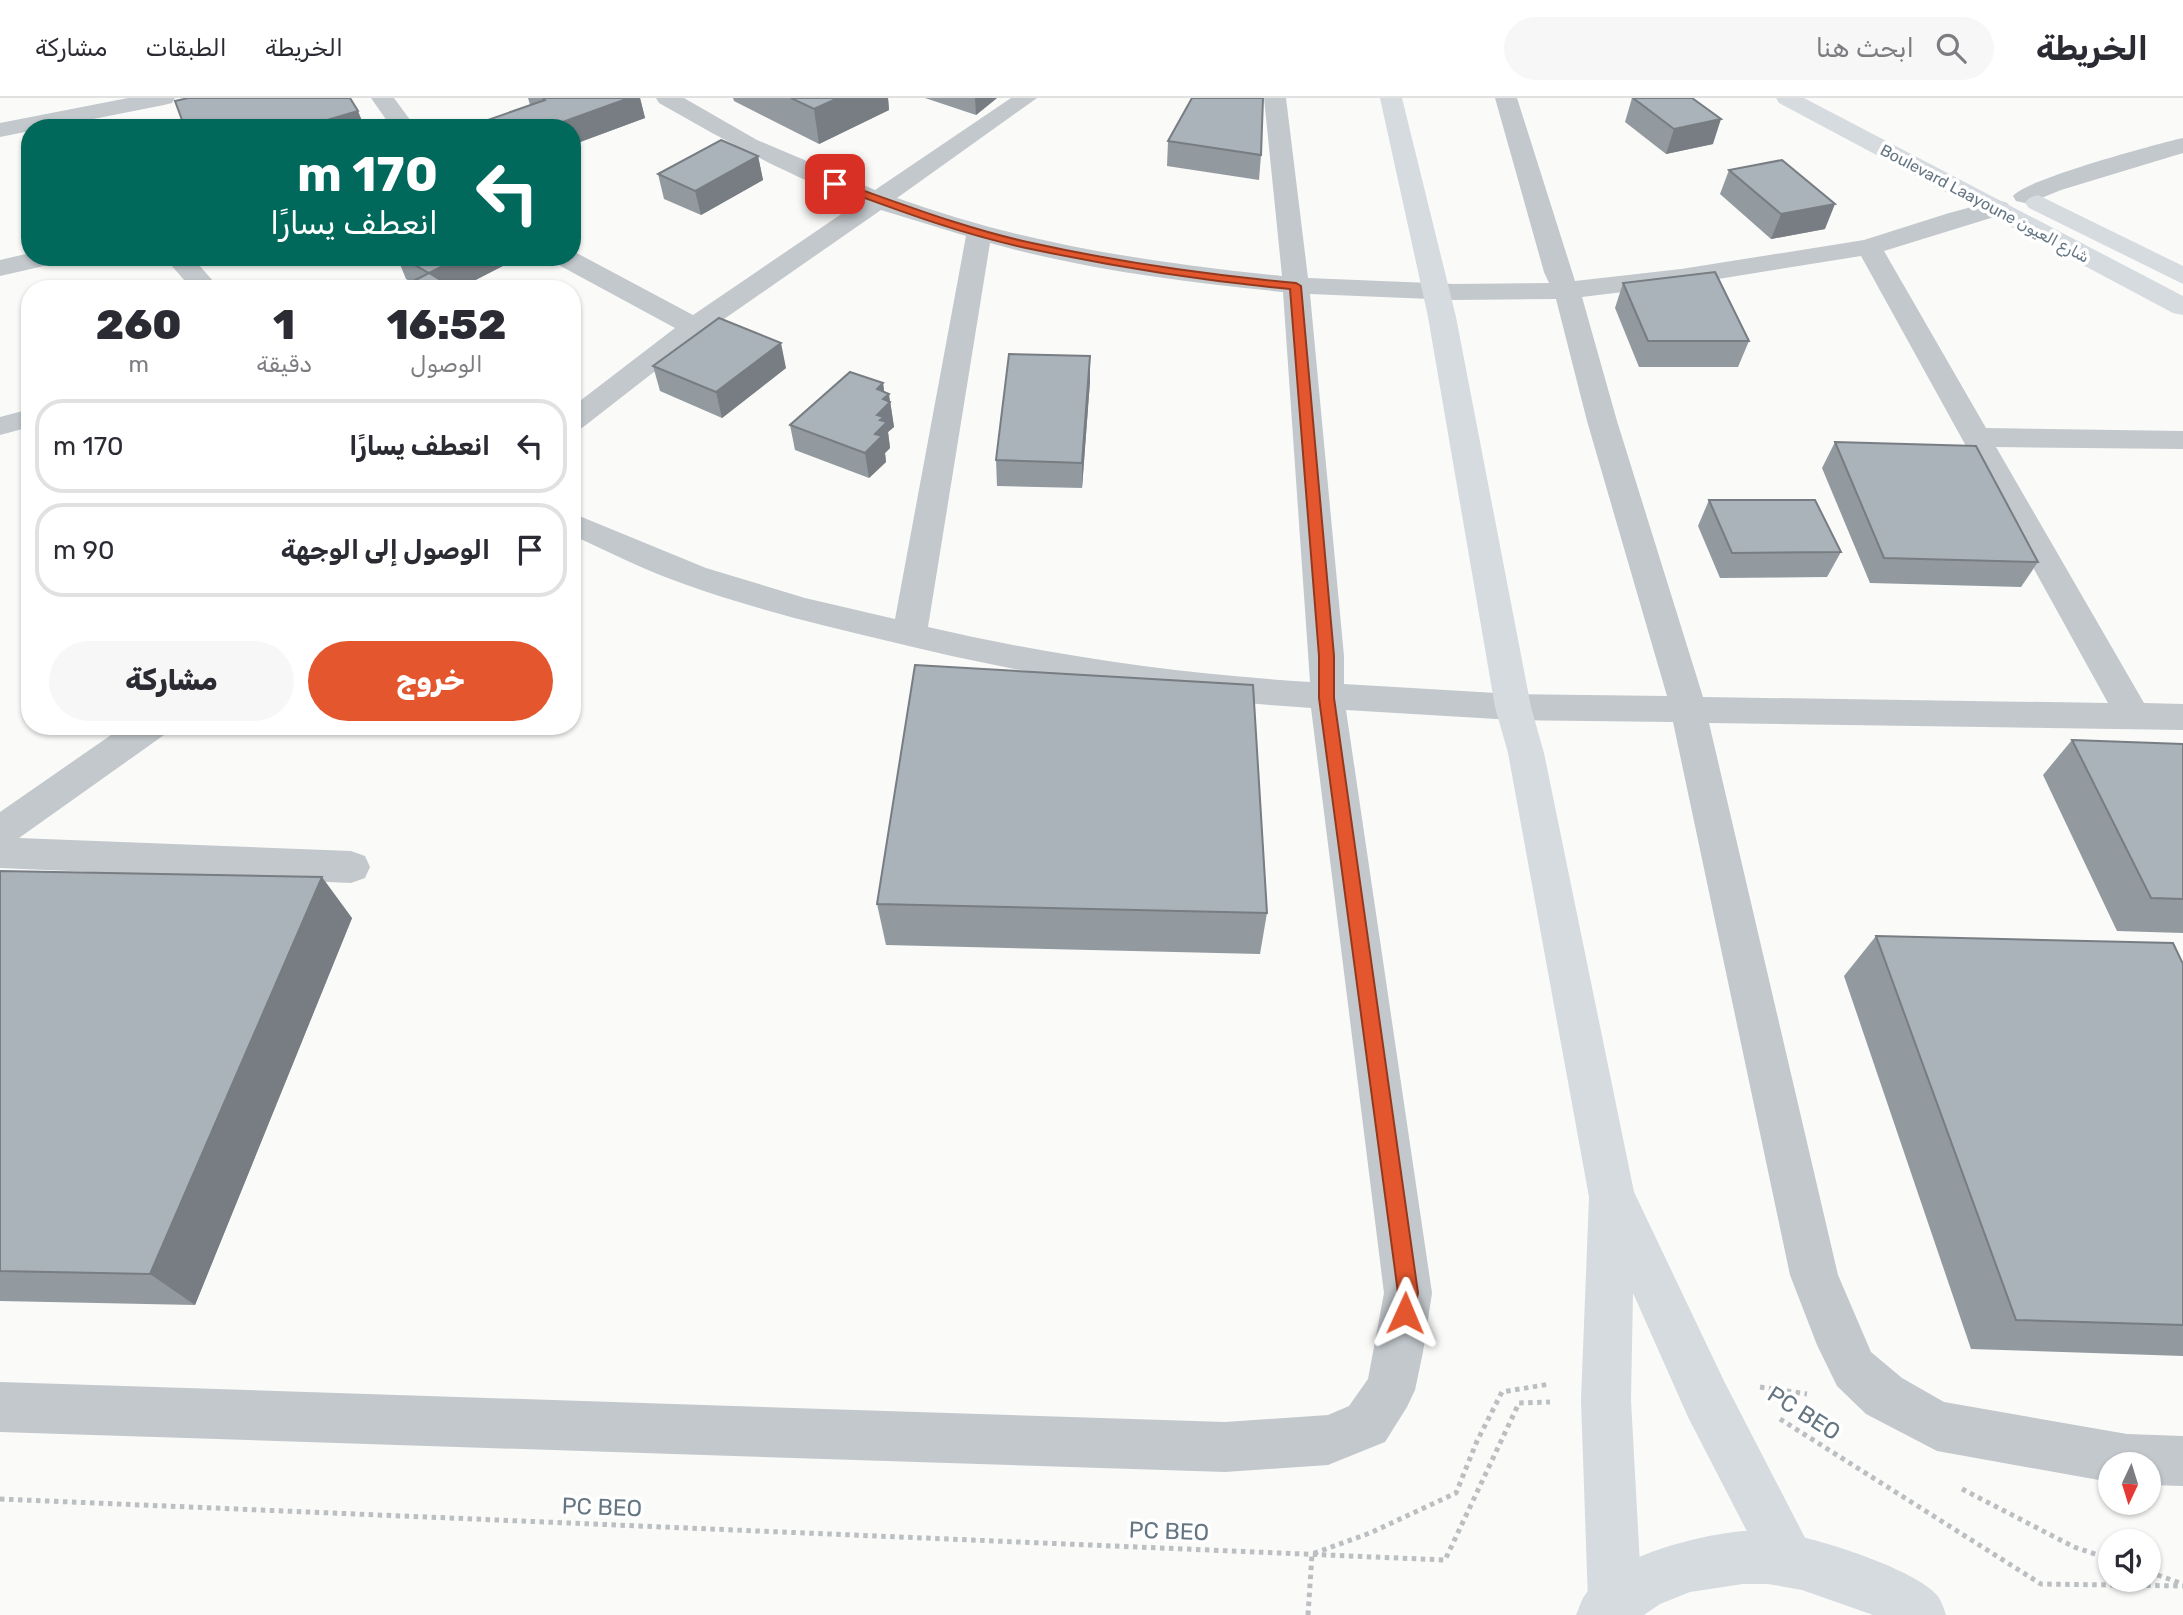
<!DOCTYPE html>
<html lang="ar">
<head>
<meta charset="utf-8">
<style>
  :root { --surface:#fff; --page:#f7f7f7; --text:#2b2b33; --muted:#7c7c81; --line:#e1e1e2; --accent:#e4572e }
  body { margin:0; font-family:Rubik,Cairo,sans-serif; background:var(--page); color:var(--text); direction:rtl; height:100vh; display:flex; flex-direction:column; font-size:26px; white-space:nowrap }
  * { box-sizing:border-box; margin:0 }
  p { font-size:23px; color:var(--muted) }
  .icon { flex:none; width:38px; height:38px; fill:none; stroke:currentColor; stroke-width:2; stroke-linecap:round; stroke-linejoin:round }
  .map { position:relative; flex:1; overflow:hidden; direction:ltr }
  .details { position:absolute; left:21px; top:182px; width:560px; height:455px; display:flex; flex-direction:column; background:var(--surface); border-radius:28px; box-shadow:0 2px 5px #0004; direction:rtl }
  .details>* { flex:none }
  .top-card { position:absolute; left:21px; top:21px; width:560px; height:147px; border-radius:28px; box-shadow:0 2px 5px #0004; direction:rtl; background:#00695c; color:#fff; overflow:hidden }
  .needle { width:46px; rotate:184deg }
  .buttons { position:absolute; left:2098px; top:1354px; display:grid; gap:14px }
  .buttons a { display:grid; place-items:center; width:63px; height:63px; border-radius:50%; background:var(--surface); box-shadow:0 2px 5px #0004; font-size:35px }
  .pin { position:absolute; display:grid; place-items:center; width:60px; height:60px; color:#fff; margin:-30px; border-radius:14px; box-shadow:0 4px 10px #0006 }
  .me { position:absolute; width:77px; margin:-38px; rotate:1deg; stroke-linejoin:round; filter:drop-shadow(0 0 5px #0008) }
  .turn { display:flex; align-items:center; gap:24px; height:147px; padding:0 28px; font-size:32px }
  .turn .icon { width:91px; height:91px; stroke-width:2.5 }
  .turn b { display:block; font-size:49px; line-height:60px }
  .eta { display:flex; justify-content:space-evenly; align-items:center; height:119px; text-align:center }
  .eta b { font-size:42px; font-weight:800; line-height:49px }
  .cta { display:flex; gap:14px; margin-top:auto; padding:14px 28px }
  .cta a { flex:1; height:80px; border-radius:42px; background:var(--accent); color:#fff; font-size:28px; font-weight:800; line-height:80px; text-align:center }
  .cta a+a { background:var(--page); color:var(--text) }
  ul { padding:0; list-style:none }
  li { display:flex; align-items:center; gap:21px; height:94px; margin:0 14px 10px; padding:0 14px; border:4px solid var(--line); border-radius:28px }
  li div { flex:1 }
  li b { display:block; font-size:26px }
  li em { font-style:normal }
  header { display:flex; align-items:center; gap:42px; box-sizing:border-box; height:98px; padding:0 35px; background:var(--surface); border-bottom:2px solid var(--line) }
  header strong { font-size:33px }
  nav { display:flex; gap:38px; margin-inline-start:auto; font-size:24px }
  .search { width:490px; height:63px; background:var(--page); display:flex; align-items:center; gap:18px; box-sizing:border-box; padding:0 24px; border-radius:38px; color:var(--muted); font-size:26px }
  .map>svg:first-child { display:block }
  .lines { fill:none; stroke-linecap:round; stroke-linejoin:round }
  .path { stroke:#bbbfc2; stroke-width:5; stroke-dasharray:4.5 4.5; stroke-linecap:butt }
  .street { fill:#c3c8cc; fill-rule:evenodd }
  .secondary { fill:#d6dbdf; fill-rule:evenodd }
  .primary { fill:#d6dbdf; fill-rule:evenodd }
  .wall { fill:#929a9f }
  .shaded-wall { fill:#777d82 }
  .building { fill:#aab3b9; stroke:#777d82; stroke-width:2 }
  .route { fill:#e4572e; stroke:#94391e; stroke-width:2 }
  .labels { text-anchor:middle; stroke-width:7; stroke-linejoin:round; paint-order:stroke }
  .far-street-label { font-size:16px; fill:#657683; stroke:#fff }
  .near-street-label { font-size:23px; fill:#657683; stroke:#fff }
</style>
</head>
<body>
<header>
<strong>الخريطة</strong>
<div class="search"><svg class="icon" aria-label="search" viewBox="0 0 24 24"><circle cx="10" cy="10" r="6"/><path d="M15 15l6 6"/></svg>ابحث هنا</div>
<nav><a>الخريطة</a><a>الطبقات</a><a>مشاركة</a></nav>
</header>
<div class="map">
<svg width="2183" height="1517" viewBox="0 0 2183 1517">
  <rect width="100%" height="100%" fill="#fafaf8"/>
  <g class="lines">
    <!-- path -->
    <g class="path">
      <polyline points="1760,1289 1807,1296"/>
      <polyline points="1780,1321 2041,1486 2183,1488"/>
      <polyline points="1962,1391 2074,1449 2110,1461"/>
      <polyline points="0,1401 1445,1462 1519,1305 1550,1304"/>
      <polyline points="2149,1474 2183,1486"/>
      <polyline points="1308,1517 1312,1456 1370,1435 1456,1395 1477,1343 1502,1294 1550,1286"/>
    </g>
    <!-- street -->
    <g class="street">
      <polygon points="128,0 175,0 172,5 164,7 48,30 30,30 30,33 0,39 0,25"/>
      <polygon points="371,0 394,0 416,30 392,30"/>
      <path d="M656 0H684L757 42 875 92 1011 0H1037L897 100C1021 145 1151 165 1282 178L1264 0H1286L1308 180 1454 186 1549 185 1544 174 1495 0H1517L1575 183 1681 171 1864 142 1949 115 1998 102 2007 105 2011 110 2007 115 1884 153 1986 330 2183 333V351L1996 349 2144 605 2183 606V632L1709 625 1838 1177 1871 1254 1902 1280 1944 1304 2127 1336 2183 1338V1388L2149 1387V1367H2110V1384L1937 1353 1866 1316 1837 1288 1817 1247 1790 1177 1673 624 1513 622 1346 612 1432 1195 1423 1254 1415 1292 1407 1309 1385 1344 1328 1367 1225 1374 0 1334V1284L1225 1324 1328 1317 1349 1308 1368 1281 1384 1195 1311 610C1168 601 1026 577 888 543 820 527 751 510 684 486 646 473 609 454 572 437V415L706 470 805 500 895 521 966 138 881 112 704 235 582 330 572 333V309L675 230 555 165 551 159H572L573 153 693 217 859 104C788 78 724 42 659 5ZM990 145C1086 172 1185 184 1283 194L1310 584C1181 576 1053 558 928 529ZM1861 158 2108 605 1703 599 1617 323 1582 199 1681 187ZM1310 196 1454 202 1556 201 1587 323 1667 598 1513 596 1344 586V558Z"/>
      <path d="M2183 40V55L2061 92 2034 103 2025 105 2016 103 2013 98C2024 82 2156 46 2183 40Z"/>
      <polygon points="30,155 30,159 61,159 57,165 0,178 0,162"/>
      <polygon points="164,159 192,159 220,191 192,191"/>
      <polygon points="30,311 30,329 0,337 0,319"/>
      <polygon points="124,628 169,628 164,637 19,740 351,753 365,758 370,769 365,780 351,785 0,770 0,714"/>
    </g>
    <!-- secondary -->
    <g class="secondary">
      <polygon points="1380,0 1402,0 1456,219 1531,609 1544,655 1634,1094 1724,1283 1817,1463 1810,1482 1791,1489 1772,1482 1688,1319 1633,1195 1631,1302 1642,1504 1636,1517 1594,1517 1588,1504 1581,1302 1589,1099 1508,655 1495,609 1428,219"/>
      <polygon points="1776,0 1804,0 2183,198 2183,217 2173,215 1779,5"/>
      <polygon points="2038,97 2183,168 2183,186 2029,110 2025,105 2029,100"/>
    </g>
    <!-- primary -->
    <path class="primary" d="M1743 1433C1759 1433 1776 1434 1792 1437 1826 1443 1915 1472 1937 1497 1941 1502 1944 1511 1946 1517H1873L1802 1492 1768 1486H1743L1690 1494 1660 1506 1644 1517H1576C1579 1511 1581 1502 1585 1497 1616 1457 1695 1438 1743 1433Z"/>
  </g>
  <!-- wall -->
  <g class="wall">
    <polygon points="528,0 640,0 645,20 572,47 572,30 484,30 482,24 530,7"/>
    <polygon points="733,0 888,0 889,12 819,46 734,3"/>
    <polygon points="925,0 997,0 976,17"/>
    <polygon points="1632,0 1713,46 1666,56 1625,24"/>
    <polygon points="1168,43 1261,57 1259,82 1167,68"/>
    <polygon points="758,58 763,82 701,117 664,101 658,76"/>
    <polygon points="1729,72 1825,131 1771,141 1720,96"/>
    <polygon points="397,159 520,159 458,191 398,191 411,184 406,181"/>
    <polygon points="1623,185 1749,243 1738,269 1639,269 1615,210"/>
    <polygon points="1090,258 1090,283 1082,390 997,388 996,362"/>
    <polygon points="653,268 786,270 722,320 660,293"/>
    <polygon points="883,285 884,294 890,303 894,329 888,334 890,350 885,355 886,364 869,380 795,352 790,327"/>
    <polygon points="1835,344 2038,464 2021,489 1870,485 1822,370"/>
    <polygon points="1709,402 1841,454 1827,479 1720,480 1698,428"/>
    <polygon points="2072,642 2183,646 2183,835 2117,833 2043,677"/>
    <polygon points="0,773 352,820 195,1207 0,1203"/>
    <polygon points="877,806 1267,815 1260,856 886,847"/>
    <polygon points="1876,838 2183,866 2183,1258 1971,1251 1844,878"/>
  </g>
  <!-- shaded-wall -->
  <g class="shaded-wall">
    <polygon points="629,0 640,0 645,20 572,47 572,30 546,30"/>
    <polygon points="838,0 888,0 889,12 819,46 814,11"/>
    <polygon points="975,0 997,0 976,17"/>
    <polygon points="358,13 365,30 300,30"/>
    <polygon points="1721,21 1713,46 1666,56 1674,31"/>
    <polygon points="758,58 763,82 701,117 695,93"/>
    <polygon points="1835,106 1825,131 1771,141 1781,116"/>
    <polygon points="461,159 520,159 458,191 435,191 429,175"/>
    <polygon points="781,245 786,270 722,320 716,294"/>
    <polygon points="1090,258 1090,283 1082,390 1082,365"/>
    <polygon points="883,285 885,299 889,296 894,329 888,334 890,350 885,355 886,364 869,380 865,355 877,317 877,291"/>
    <polygon points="322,779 352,820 195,1207 150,1176"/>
  </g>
  <!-- building -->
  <g class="building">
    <polygon points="188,0 350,0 358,13 300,30 185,30 175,3"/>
    <polygon points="543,0 629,0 546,30 489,30 482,24 545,2"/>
    <polygon points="791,0 838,0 814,11"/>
    <polygon points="1192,0 1263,0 1261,57 1168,43"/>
    <polygon points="1633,0 1692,0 1721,21 1674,31"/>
    <polygon points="721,42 758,58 695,93 658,76"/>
    <polygon points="1782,62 1835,106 1781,116 1729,72"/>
    <polygon points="401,159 461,159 429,175"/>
    <polygon points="1715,174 1749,243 1648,243 1623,185"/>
    <polygon points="429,175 455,191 398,191"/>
    <polygon points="719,220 781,245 716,294 653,268"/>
    <polygon points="1009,256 1090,258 1082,365 996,362"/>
    <polygon points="850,274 883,285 877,291 889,296 883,301 890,304 877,317 884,319 880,322 887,324 875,336 882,338 865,355 790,327"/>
    <polygon points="1835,344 1976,348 2038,464 1884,460"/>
    <polygon points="1709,402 1815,402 1841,454 1732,455"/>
    <polygon points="915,567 1253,587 1267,815 877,806"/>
    <polygon points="2072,642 2183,646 2183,801 2151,800"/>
    <polygon points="0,773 322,779 150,1176 0,1173"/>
    <polygon points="1876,838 2173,845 2183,866 2183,1227 2016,1222"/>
  </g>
  <!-- route -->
  <path class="route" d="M832 84H839C902 106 966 131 1032 145 1118 164 1209 177 1296 185L1301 188 1334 558V600L1418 1195 1412 1222 1405 1225 1398 1222 1395 1215 1398 1195 1319 600V558L1290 191C1204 183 1116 169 1031 151 963 137 897 112 832 88Z"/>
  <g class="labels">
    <!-- far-street labels -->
    <g class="far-street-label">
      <text transform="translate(1985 105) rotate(28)" y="6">Boulevard Laayoune شارع العيون</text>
    </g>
    <!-- near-street labels -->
    <g class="near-street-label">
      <text transform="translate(1804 1315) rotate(32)" y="8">PC BEO</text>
      <text transform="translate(602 1409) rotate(2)" y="8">PC BEO</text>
      <text transform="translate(1169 1433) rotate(2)" y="8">PC BEO</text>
    </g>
  </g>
</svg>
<div class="buttons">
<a><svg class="needle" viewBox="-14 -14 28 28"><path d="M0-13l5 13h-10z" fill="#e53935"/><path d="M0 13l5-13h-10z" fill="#7c7c81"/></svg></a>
<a><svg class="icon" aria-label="sound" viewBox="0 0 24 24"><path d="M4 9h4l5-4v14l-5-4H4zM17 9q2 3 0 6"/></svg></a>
</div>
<div class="pin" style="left:835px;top:86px;background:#d93025"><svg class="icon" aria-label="arrive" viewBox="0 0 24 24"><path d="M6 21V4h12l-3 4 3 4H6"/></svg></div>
<svg class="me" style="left:1405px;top:1215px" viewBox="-20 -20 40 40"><path d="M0-17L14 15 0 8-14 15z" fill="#e4572e" stroke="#fff" stroke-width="4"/></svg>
<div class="top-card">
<div class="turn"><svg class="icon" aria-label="left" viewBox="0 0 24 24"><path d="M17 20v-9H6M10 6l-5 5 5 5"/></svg><div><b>170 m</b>انعطف يسارًا</div></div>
</div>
<section class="details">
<div class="eta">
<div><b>16:52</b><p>الوصول</p></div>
<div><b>1</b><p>دقيقة</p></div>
<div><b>260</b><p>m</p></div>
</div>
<ul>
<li><svg class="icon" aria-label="left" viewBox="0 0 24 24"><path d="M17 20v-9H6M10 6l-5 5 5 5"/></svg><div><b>انعطف يسارًا</b></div><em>170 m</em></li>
<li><svg class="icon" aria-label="arrive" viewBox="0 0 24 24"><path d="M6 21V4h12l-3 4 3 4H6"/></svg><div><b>الوصول إلى الوجهة</b></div><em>90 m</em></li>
</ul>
<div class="cta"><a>خروج</a><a>مشاركة</a></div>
</section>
</div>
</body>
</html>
